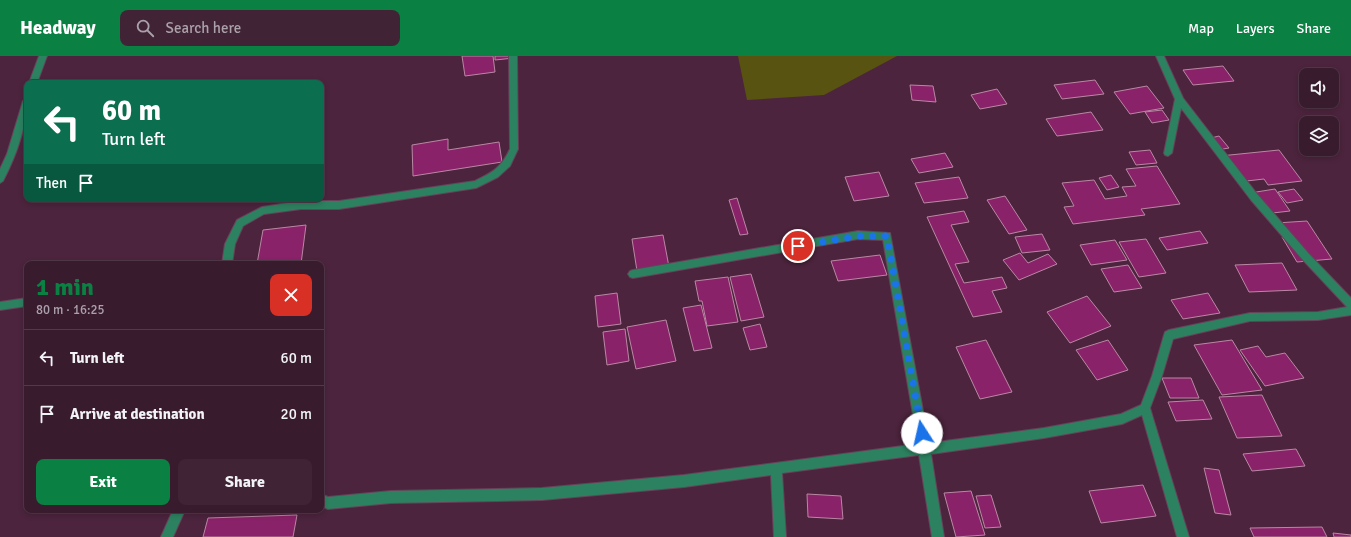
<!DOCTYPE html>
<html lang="en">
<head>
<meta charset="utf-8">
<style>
  :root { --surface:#391b2e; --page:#402436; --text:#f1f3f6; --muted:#aba1aa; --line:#53394a; --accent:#0b8043 }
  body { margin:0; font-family:Signika,sans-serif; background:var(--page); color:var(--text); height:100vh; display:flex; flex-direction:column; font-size:15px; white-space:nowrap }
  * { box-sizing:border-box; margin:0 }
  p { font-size:13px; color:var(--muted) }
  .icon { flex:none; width:22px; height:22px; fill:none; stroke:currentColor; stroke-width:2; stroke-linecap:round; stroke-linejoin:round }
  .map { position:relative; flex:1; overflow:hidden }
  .sheet { position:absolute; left:24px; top:205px; width:300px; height:252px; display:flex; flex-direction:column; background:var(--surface); border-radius:8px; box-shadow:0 2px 6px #0003,0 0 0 1px var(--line) }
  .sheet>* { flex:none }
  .hud { position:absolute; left:24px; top:24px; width:300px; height:122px; border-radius:8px; box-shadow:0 2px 6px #0003,0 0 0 1px var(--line); background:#0b6e4f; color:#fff; overflow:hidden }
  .tools { position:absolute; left:1299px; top:12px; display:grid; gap:8px }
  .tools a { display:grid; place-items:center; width:40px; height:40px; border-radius:8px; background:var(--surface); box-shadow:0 2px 6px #0003,0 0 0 1px var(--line); font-size:20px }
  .pin { position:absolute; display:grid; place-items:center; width:34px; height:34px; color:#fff; margin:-17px; border:2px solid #fff; border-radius:50%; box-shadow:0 1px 4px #0007 }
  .me { position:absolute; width:44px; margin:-22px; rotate:350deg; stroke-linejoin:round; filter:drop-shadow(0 0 3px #0008) }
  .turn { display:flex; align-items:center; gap:14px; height:84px; padding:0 12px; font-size:18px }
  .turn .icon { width:52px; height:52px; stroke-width:2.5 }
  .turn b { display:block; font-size:28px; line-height:34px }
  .then { display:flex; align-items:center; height:38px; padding:0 12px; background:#0003; gap:8px; font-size:15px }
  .round { display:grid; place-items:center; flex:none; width:42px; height:42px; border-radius:8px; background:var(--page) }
  .summary { display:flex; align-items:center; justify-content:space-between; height:68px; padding:0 12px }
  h1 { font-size:24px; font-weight:700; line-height:30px; color:var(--accent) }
  .cta { display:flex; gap:8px; margin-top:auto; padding:8px 12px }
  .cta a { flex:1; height:46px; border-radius:8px; background:var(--accent); color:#fff; font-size:16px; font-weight:700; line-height:46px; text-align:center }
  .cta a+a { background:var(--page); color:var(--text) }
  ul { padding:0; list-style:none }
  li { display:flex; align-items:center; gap:12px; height:56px; padding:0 12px; border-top:1px solid var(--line) }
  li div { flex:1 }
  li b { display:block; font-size:15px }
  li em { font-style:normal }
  header { display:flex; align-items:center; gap:24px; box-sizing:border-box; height:56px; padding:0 20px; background:var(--accent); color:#fff }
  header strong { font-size:19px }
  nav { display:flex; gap:22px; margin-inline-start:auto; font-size:14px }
  .search { width:280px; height:36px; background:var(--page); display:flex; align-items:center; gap:10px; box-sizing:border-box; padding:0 14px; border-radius:8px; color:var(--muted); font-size:15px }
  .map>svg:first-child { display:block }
  .green { fill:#595311 }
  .building { fill:#8a2269; stroke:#b988a4 }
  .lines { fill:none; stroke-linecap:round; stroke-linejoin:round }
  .minor-casing { stroke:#674259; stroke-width:2 }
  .minor { fill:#2c8260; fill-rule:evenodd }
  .route { stroke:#1a73e8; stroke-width:7; stroke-dasharray:0 12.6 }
</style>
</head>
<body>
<header>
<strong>Headway</strong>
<div class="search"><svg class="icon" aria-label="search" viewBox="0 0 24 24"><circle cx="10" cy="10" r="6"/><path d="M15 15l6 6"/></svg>Search here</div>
<nav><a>Map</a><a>Layers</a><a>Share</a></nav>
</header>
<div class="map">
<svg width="1351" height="481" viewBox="0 0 1351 481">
  <rect width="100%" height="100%" fill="#4c243d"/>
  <!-- green -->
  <polygon class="green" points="738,0 897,0 824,39 747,44"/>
  <!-- building -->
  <g class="building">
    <polygon points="462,0 493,0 495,16 465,20"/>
    <polygon points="495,0 514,0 514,2 495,4"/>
    <polygon points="1223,10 1234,25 1193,29 1183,14"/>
    <polygon points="1095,24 1104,38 1062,43 1054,29"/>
    <polygon points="910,29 933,30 936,46 912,44"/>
    <polygon points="1147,30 1164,52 1130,58 1114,36"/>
    <polygon points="997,33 1007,48 980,53 971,39"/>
    <polygon points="1162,54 1169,64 1152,67 1145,56"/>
    <polygon points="1091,56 1103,74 1057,80 1046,63"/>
    <polygon points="1219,80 1229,92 1217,94 1207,83"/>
    <polygon points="448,83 448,94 499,86 502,106 413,120 412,89"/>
    <polygon points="1150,94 1157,107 1136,109 1129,96"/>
    <polygon points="1279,94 1302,125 1268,129 1264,123 1238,126 1220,100"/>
    <polygon points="945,97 953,111 919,117 911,103"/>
    <polygon points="1157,110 1180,148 1141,153 1145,159 1073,168 1064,151 1074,150 1062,127 1094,124 1105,143 1127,140 1122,131 1136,130 1126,113"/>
    <polygon points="879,116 889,140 854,145 845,121"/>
    <polygon points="1111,119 1119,131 1107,134 1099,122"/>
    <polygon points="959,121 968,142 924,147 915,127"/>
    <polygon points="1275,133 1290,155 1264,158 1250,137"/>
    <polygon points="1294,133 1303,144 1287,147 1278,136"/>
    <polygon points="1005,140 1027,174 1009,178 987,144"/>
    <polygon points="737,142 748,178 740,179 729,144"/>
    <polygon points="964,155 969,166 951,169 969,206 955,208 964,227 1002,221 1007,232 992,235 1002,256 973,261 927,161"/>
    <polygon points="1307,165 1332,203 1297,206 1282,181 1285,181 1276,167"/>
    <polygon points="306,169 301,208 257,208 263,174"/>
    <polygon points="1200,175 1208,187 1167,194 1159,182"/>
    <polygon points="1042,178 1050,194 1022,197 1015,181"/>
    <polygon points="663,179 669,211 637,215 632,183"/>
    <polygon points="1146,183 1166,217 1139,221 1119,186"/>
    <polygon points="1115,184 1127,204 1091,209 1080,189"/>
    <polygon points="1020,197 1028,207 1048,198 1057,208 1019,224 1003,204"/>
    <polygon points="880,199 887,219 838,225 831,205"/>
    <polygon points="1282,207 1297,234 1249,236 1235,209"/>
    <polygon points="1128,209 1142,232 1114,236 1101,213"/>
    <polygon points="751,218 764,261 741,265 730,221"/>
    <polygon points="728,221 738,266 707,270 702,245 699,245 695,225"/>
    <polygon points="617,237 621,268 598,271 595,240"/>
    <polygon points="1208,237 1220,257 1183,263 1171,244"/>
    <polygon points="1087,240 1111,270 1070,287 1047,256"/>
    <polygon points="701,249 712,292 694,295 683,252"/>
    <polygon points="666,264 676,305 636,313 627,271"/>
    <polygon points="760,268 767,291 750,294 743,272"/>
    <polygon points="625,273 629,305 607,309 603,276"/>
    <polygon points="986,284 1012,336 980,343 956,291"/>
    <polygon points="1108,284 1128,314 1097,324 1076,294"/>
    <polygon points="1232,284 1262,334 1222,339 1194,289"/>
    <polygon points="1258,290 1266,301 1285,297 1304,322 1265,330 1240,294"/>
    <polygon points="1162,322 1191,322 1199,342 1170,342"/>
    <polygon points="1262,339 1282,380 1237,382 1219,341"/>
    <polygon points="1203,344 1212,363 1176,365 1168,346"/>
    <polygon points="1296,393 1305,410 1252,415 1243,398"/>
    <polygon points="1204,412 1219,414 1231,459 1215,457"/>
    <polygon points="1143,429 1156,460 1101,467 1089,435"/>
    <polygon points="971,435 985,479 956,481 944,437"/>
    <polygon points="807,438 841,440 843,463 808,461"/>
    <polygon points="991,439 1001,471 985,472 976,440"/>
    <polygon points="297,459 293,481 203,481 208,462"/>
    <polygon points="1322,471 1327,481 1254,481 1250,472"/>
    <polygon points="1333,477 1351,479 1351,481 1334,481"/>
  </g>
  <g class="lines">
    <defs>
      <g id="minor">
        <polygon points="39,0 47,0 37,27 29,27"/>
        <path d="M509 0H517L518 93 510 110 498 121 476 132 339 153H301L264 158 243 170 235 188 232 208H222L225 188 237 164 262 151 301 145H339L475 125C493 116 501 112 510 93Z"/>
        <polygon points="1156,0 1164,0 1183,42 1257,138 1309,198 1351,242 1351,259 1318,264 1250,265 1173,283 1162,320 1150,352 1189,481 1177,481 1142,359 1122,368 1044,382 931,398 944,481 932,481 919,399 782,417 786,481 774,481 771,419 684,431 542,444 391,447 328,453 321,450 321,438 328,441 391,435 542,432 684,419 918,388 883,184 858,183 633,222 630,221 628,218 630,215 633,214 858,175 890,177 929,387 1044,372 1121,358 1141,349 1152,320 1164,279 1165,276 1169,274 1250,257 1318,256 1347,251 1303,204 1251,144 1181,52 1172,97 1168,100 1165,99 1164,97 1175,43"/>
        <path d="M27 42C27 70 16 100 3 125L0 127V113L7 98 23 45Z"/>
        <polygon points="27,242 27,250 0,254 0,246"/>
        <polygon points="173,454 185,454 173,481 161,481"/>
      </g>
    </defs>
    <!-- minor casing -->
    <use href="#minor" class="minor-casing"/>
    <!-- minor -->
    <use href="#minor" class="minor"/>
  </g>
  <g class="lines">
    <!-- route -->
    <polyline class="route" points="798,190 858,180 887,180 922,377"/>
  </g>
</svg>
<div class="tools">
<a><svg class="icon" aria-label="sound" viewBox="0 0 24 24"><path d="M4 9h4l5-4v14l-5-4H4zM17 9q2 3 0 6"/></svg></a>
<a><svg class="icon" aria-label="layers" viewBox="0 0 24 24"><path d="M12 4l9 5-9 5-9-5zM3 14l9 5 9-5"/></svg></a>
</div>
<div class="pin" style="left:798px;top:190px;background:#d93025"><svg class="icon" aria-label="arrive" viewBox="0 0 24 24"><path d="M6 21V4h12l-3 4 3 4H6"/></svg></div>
<svg class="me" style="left:922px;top:377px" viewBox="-20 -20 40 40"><circle r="19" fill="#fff"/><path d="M0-13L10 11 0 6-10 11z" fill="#1a73e8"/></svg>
<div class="hud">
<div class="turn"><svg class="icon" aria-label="left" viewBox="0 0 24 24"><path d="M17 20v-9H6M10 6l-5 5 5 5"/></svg><div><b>60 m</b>Turn left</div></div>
<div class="then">Then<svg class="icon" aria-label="arrive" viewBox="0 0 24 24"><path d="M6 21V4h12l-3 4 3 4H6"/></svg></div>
</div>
<section class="sheet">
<div class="summary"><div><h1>1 min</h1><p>80 m · 16:25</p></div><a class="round" style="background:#d93025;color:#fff"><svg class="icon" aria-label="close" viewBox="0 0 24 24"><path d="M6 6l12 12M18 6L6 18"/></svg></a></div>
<ul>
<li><svg class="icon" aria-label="left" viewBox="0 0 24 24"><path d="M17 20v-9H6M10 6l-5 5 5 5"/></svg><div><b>Turn left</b></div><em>60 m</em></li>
<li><svg class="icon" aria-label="arrive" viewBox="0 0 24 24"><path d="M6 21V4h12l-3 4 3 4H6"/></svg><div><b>Arrive at destination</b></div><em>20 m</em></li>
</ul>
<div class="cta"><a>Exit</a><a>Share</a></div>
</section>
</div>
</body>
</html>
